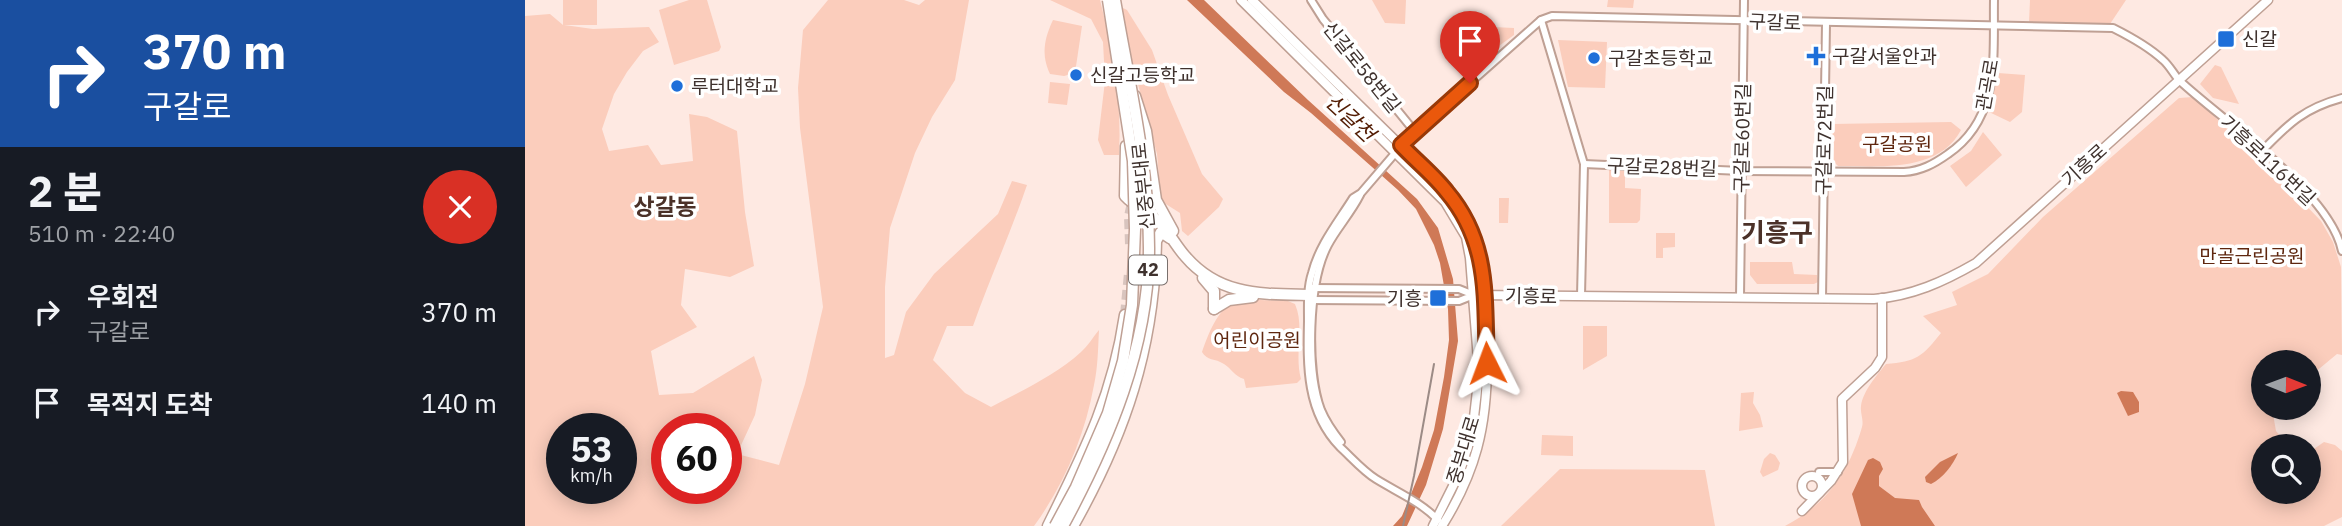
<!DOCTYPE html>
<html lang="ko">
<head>
<meta charset="utf-8">
<style>
  :root { --surface:#171b24; --page:#242831; --text:#f1f3f6; --muted:#9ea1a6 }
  body { margin:0; font-family:"IBM Plex Sans","Noto Sans KR",sans-serif; background:var(--page); color:var(--text); height:100vh; display:flex; flex-direction:column; font-size:26px; white-space:nowrap }
  * { box-sizing:border-box; margin:0 }
  p { font-size:23px; color:var(--muted) }
  .icon { flex:none; width:38px; height:38px; fill:none; stroke:currentColor; stroke-width:2; stroke-linecap:round; stroke-linejoin:round }
  .map { position:relative; flex:1; overflow:hidden }
  .drawer { display:flex; flex-direction:column; background:var(--surface); width:525px }
  .drawer>* { flex:none }
  .top-card { background:#1a4fa0; color:#fff; overflow:hidden }
  .needle { width:46px; rotate:91deg }
  .buttons { position:absolute; left:1726px; top:350px; display:grid; gap:14px }
  .buttons a { display:grid; place-items:center; width:70px; height:70px; border-radius:50%; background:var(--surface); box-shadow:0 4px 18px #0003; font-size:35px }
  .speed { position:absolute; left:21px; top:413px; display:flex; gap:14px; font-size:35px; font-weight:700; text-align:center }
  .speed>* { display:grid; place-content:center; width:91px; height:91px; border-radius:50%; background:var(--surface); box-shadow:0 4px 18px #0003; line-height:1 }
  .speed small { font-size:18px; font-weight:400 }
  .speed .limit { border:10px solid #d22; background:#fff; color:#111 }
  .pin { position:absolute; display:grid; place-items:center; width:60px; height:60px; color:#fff; margin:-72px -30px; border-radius:50% 50% 50% 0; rotate:-45deg; box-shadow:0 0 7px #0007 }
  .pin .icon { rotate:45deg }
  .me { position:absolute; width:77px; margin:-38px; rotate:357deg; stroke-linejoin:round; filter:drop-shadow(0 0 5px #0008) }
  .turn { display:flex; align-items:center; gap:24px; height:147px; padding:0 28px; font-size:32px }
  .turn .icon { width:91px; height:91px; stroke-width:2.5 }
  .turn b { display:block; font-size:49px; line-height:60px }
  .round { display:grid; place-items:center; flex:none; width:74px; height:74px; border-radius:37px; background:var(--page) }
  .head { display:flex; align-items:center; justify-content:space-between; height:119px; padding:0 28px }
  h1 { font-size:42px; font-weight:800; line-height:52px }
  ul { padding:0; list-style:none }
  li { display:flex; align-items:center; gap:21px; height:91px; padding:0 28px }
  li div { flex:1 }
  li b { display:block; font-size:26px }
  li em { font-style:normal }
  main { display:flex; flex:1; min-height:0 }
  .map>svg:first-child { display:block }
  .green { fill:#fbcdbc; fill-rule:evenodd }
  .water { fill:#cf7957 }
  .lines { fill:none; stroke-linecap:round; stroke-linejoin:round }
  .highway-tunnel { stroke:#d8c4be; stroke-width:10; stroke-dasharray:10 5; stroke-linecap:butt }
  .minor-casing { stroke:#bfa094; stroke-width:10 }
  .major-casing { stroke:#bfa094; stroke-width:11 }
  .highway-casing { stroke:#bfa094; stroke-width:13 }
  .minor { stroke:#fff; stroke-width:6 }
  .major { stroke:#fff; stroke-width:8 }
  .highway { stroke:#fff; stroke-width:10 }
  .tram { stroke:#9c8b86; stroke-width:2 }
  .highway-bridge-casing { stroke:#bfa094; stroke-width:13; stroke-linecap:butt }
  .highway-bridge { stroke:#fff; stroke-width:10 }
  .route-casing { stroke:#983908; stroke-width:18 }
  .route { stroke:#ea580c; stroke-width:12 }
  .poi-dot { fill:#1e6fd9; stroke:#fff; stroke-width:2.5 }
  .labels { text-anchor:middle; stroke-width:7; stroke-linejoin:round; paint-order:stroke }
  .shield { fill:#fff; stroke:#79706d; stroke-width:2 }
  .shield-label { font-size:18px; font-weight:bold; fill:#3f322e }
  .street-label { font-size:19px; fill:#3f322e; stroke:#fff }
  .poi-label { font-size:19px; fill:#3f322e; stroke:#fff; text-anchor:start }
  .park-label { font-size:19px; fill:#5f270f; stroke:#fff }
  .water-label { font-size:21px; font-style:italic; fill:#521b02; stroke:#fff }
  .quarter-label { font-size:23px; font-weight:bold; fill:#4b3128; stroke:#fff }
  .district-label { font-size:26px; font-weight:bold; fill:#4b3128; stroke:#fff }
</style>
</head>
<body>
<main>
<section class="drawer">
<div class="top-card">
<div class="turn"><svg class="icon" aria-label="right" viewBox="0 0 24 24"><path d="M7 20v-9h11M14 6l5 5-5 5"/></svg><div><b>370 m</b>구갈로</div></div>
</div>
<div class="head"><div><h1>2 분</h1><p>510 m · 22:40</p></div><a class="round" style="background:#d93025;color:#fff"><svg class="icon" aria-label="close" viewBox="0 0 24 24"><path d="M6 6l12 12M18 6L6 18"/></svg></a></div>
<ul>
<li><svg class="icon" aria-label="right" viewBox="0 0 24 24"><path d="M7 20v-9h11M14 6l5 5-5 5"/></svg><div><b>우회전</b><p>구갈로</p></div><em>370 m</em></li>
<li><svg class="icon" aria-label="arrive" viewBox="0 0 24 24"><path d="M6 21V4h12l-3 4 3 4H6"/></svg><div><b>목적지 도착</b></div><em>140 m</em></li>
</ul>
</section>
<div class="map">
<svg width="1817" height="526" viewBox="0 0 1817 526">
  <rect width="100%" height="100%" fill="#fee9e2"/>
  <!-- green -->
  <g class="green">
    <path d="M38 0H72V25H39L68 29 124 27 134 42 118 51 102 72 89 94 77 129 84 151 123 145 136 165 168 161 164 114 182 117 212 131 220 212 229 266 205 277 160 269 156 305 172 327 126 351 134 395 168 393 229 356 237 380 230 415 212 454 254 465 280 384 298 307 275 128 273 88 278 30 303 0H379L394 5 400 0H444L430 80 407 117 390 153 365 228 360 287V358L369 355 381 312 409 274 473 214 487 181 502 185C486 232 465 278 448 326H422L408 360 440 393 466 407C496 391 531 375 556 352 563 346 568 337 574 330 573 348 573 367 569 385 560 435 539 485 509 526H0V16L25 14 38 25ZM37 429H96V488H37ZM142 429H201V488H142Z"/>
    <polygon points="164,0 182,0 196,47 194,51 149,65 134,10"/>
    <path d="M525 0H575C588 51 597 103 594 155H579L573 140 580 81 578 42 566 19Z"/>
    <polygon points="847,0 881,0 880,24 860,23"/>
    <polygon points="1083,0 1109,0 1108,8 1082,7"/>
    <polygon points="1505,0 1601,0 1585,24 1504,23"/>
    <polygon points="594,6 602,10 627,50 643,95 677,174 698,199 694,207 663,236 657,231 655,213 636,201 632,154 609,70"/>
    <path d="M528 20 557 26 550 73 539 76 525 74C516 55 519 39 528 20Z"/>
    <polygon points="968,27 989,28 989,35 967,51"/>
    <polygon points="1033,40 1082,42 1080,88 1043,87"/>
    <polygon points="1690,65 1696,67 1714,104 1688,98 1675,84"/>
    <polygon points="1473,73 1500,75 1497,112 1485,122 1464,112"/>
    <polygon points="525,82 545,84 542,105 523,103"/>
    <path d="M1668 97 1738 161 1796 221 1808 242 1816 267 1817 355 1812 354 1783 378V362H1738V408H1747L1751 431 1764 446H1738V492H1783V453L1799 442 1810 445 1817 451V517L1799 526H1260C1302 504 1324 472 1337 427 1339 420 1335 413 1336 406 1338 391 1352 375 1361 364 1391 362 1398 356 1416 333L1398 316 1432 305 1427 292 1463 274 1518 217 1654 98Z"/>
    <path d="M1426 122 1436 130C1413 173 1354 166 1313 166L1308 161 1307 124Z"/>
    <polygon points="1458,132 1477,155 1441,187 1425,166 1446,151"/>
    <polygon points="1084,168 1100,169 1100,188 1116,189 1115,220 1112,223 1084,223"/>
    <polygon points="974,198 984,198 983,223 974,223"/>
    <polygon points="1131,233 1150,233 1150,247 1138,248 1138,258 1131,258"/>
    <polygon points="1225,262 1267,262 1269,274 1292,275 1293,282 1289,284 1232,284 1225,275"/>
    <path d="M711 299 763 301 770 304C780 327 769 354 776 379L772 383 721 388 719 379C709 376 707 369 699 364 690 358 682 361 677 352 684 332 692 311 711 299Z"/>
    <polygon points="1058,326 1082,326 1082,356 1058,370"/>
    <polygon points="1229,392 1228,403 1235,415 1238,427 1214,431 1216,393"/>
    <polygon points="1017,435 1048,436 1048,456 1016,455"/>
    <polygon points="1245,453 1250,455 1255,463 1253,470 1238,477 1235,472 1239,459"/>
    <polygon points="1035,469 1180,470 1190,526 976,526"/>
  </g>
  <!-- water -->
  <g class="water">
    <polygon points="662,0 679,0 783,100 892,199 913,228 928,279 933,341 918,429 901,485 882,526 868,526 877,516 897,467 909,430 919,377 924,340 923,309 915,263 909,245 891,209 873,190 786,113 759,92"/>
    <polygon points="1596,391 1608,392 1614,402 1614,412 1603,416 1592,393"/>
    <path d="M1433 453C1428 465 1418 478 1406 484L1401 482 1400 477 1415 462Z"/>
    <polygon points="1348,458 1355,462 1358,469 1354,476 1354,486 1370,498 1394,500 1397,507 1410,526 1336,526 1327,494 1343,460"/>
  </g>
  <g class="lines">
    <!-- highway-tunnel -->
    <g class="highway-tunnel">
      <polyline points="605,244 604,216 607,203"/>
      <polyline points="600,315 604,273"/>
    </g>
    <defs>
      <g id="minor">
        <polyline points="786,0 798,19 890,132"/>
        <polyline points="1016,20 1059,164 1056,296"/>
        <path d="M1738 150C1764 123 1780 108 1817 98"/>
        <path d="M1059 164 1216 171 1379 172C1396 171 1409 164 1423 154 1476 118 1468 56 1469 0"/>
        <polyline points="786,288 934,289 949,295 934,301 786,300"/>
        <polyline points="1215,297 1219,0"/>
        <polyline points="1297,298 1301,23"/>
        <path d="M816 442C808 432 801 422 796 410 781 370 783 283 803 245 812 228 826 213 835 195"/>
        <polyline points="1294,472 1313,472"/>
        <path d="M913 520C896 502 872 492 851 479 838 471 826 457 815 447 781 412 782 366 783 321 783 305 782 288 787 273 794 245 813 222 828 198L836 193 884 137 1016 20 1027 16 1588 28C1606 37 1624 47 1638 60 1645 66 1649 75 1655 81 1699 122 1805 192 1817 251"/>
      </g>
      <g id="major">
        <polyline points="716,0 920,202 941,237 945,258 954,373 948,426 940,456 934,474 908,526"/>
        <path d="M727 0 921 190C933 205 946 222 952 240 959 264 959 290 960 315 960 331 962 347 962 363 962 426 951 472 917 526"/>
        <path d="M949 295 1349 299C1387 296 1418 282 1451 263L1743 0"/>
        <circle cx="1287" cy="486" r="10"/>
        <polyline points="1277,511 1306,481 1318,462 1317,399 1350,368 1357,357 1357,298"/>
      </g>
      <g id="highway">
        <polyline points="610,96 621,131 631,200 648,231"/>
        <path d="M601 146 600 196C610 207 624 212 634 222 644 232 651 246 660 256 694 296 736 294 784 295"/>
        <polyline points="678,278 689,291 689,309"/>
        <polyline points="689,309 704,300 728,297"/>
        <path d="M523 526C559 453 588 397 600 315"/>
        <path d="M548 526C600 434 629 348 631 241L636 232 645 238"/>
      </g>
    </defs>
    <!-- minor casing -->
    <use href="#minor" class="minor-casing"/>
    <!-- major casing -->
    <use href="#major" class="major-casing"/>
    <!-- highway casing -->
    <use href="#highway" class="highway-casing"/>
    <!-- minor -->
    <use href="#minor" class="minor"/>
    <!-- major -->
    <use href="#major" class="major"/>
    <!-- highway -->
    <use href="#highway" class="highway"/>
    <!-- tram -->
    <polyline class="tram" points="878,526 889,476 909,364"/>
    <defs>
      <g id="highway-bridge">
        <polyline points="530,526 551,487 583,413 598,361 607,305 610,229 608,161 583,0"/>
        <path d="M538 526C584 441 624 347 624 248 624 165 604 82 590 0"/>
      </g>
    </defs>
    <!-- highway-bridge casing -->
    <use href="#highway-bridge" class="highway-bridge-casing"/>
    <!-- highway-bridge -->
    <use href="#highway-bridge" class="highway-bridge"/>
  </g>
  <g class="lines">
    <defs>
      <path id="route" d="M945 83 876 145C891 161 909 175 922 192 966 244 959 300 962 363"/>
    </defs>
    <!-- route casing -->
    <use href="#route" class="route-casing"/>
    <!-- route -->
    <use href="#route" class="route"/>
  </g>
  <!-- markers -->
  <g class="poi-dot">
    <rect x="1692" y="30" width="18" height="18" rx="3.5"/>
    <path d="M1287.5 45.5h7v7h7v7h-7v7h-7v-7h-7v-7h7z"/>
    <circle cx="1069" cy="58" r="7"/>
    <circle cx="551" cy="75" r="7"/>
    <circle cx="152" cy="86" r="7"/>
    <rect x="904" y="289" width="18" height="18" rx="3.5"/>
  </g>
  <g class="labels">
    <!-- shield labels -->
    <rect class="shield" x="604" y="255.5" width="38" height="29" rx="5"/>
    <g class="shield-label">
      <text x="623" y="276">42</text>
    </g>
    <!-- street labels -->
    <g class="street-label">
      <text transform="translate(1250 22) rotate(2)" y="7">구갈로</text>
      <text transform="translate(837 67) rotate(51)" y="7">신갈로58번길</text>
      <text transform="translate(1462 85) rotate(-80)" y="7">관곡로</text>
      <text transform="translate(1217 138) rotate(-89)" y="7">구갈로60번길</text>
      <text transform="translate(1299 140) rotate(-89)" y="7">구갈로72번길</text>
      <text transform="translate(1743 160) rotate(43)" y="7">기흥로116번길</text>
      <text transform="translate(1559 165) rotate(-42)" y="7">기흥로</text>
      <text transform="translate(1137 167) rotate(2)" y="7">구갈로28번길</text>
      <text transform="translate(618 186) rotate(-96)" y="7">신중부대로</text>
      <text transform="translate(1006 296) rotate(1)" y="7">기흥로</text>
      <text transform="translate(938 450) rotate(-73)" y="7">중부대로</text>
    </g>
    <!-- poi labels -->
    <g class="poi-label">
      <text x="1717" y="46">신갈</text>
      <text x="1307" y="63">구갈서울안과</text>
      <text x="1083" y="65">구갈초등학교</text>
      <text x="565" y="82">신갈고등학교</text>
      <text x="166" y="93">루터대학교</text>
      <text x="897" y="305" text-anchor="end">기흥</text>
    </g>
    <!-- park labels -->
    <g class="park-label">
      <text x="1372" y="151">구갈공원</text>
      <text x="1727" y="263">만골근린공원</text>
      <text x="732" y="347">어린이공원</text>
    </g>
    <!-- water labels -->
    <g class="water-label">
      <text transform="translate(825 118) rotate(43)" y="7">신갈천</text>
    </g>
    <!-- quarter labels -->
    <g class="quarter-label">
      <text x="140" y="215">상갈동</text>
    </g>
    <!-- district labels -->
    <g class="district-label">
      <text x="1252" y="242">기흥구</text>
    </g>
  </g>
</svg>
<div class="buttons">
<a><svg class="needle" viewBox="-14 -14 28 28"><path d="M0-13l5 13h-10z" fill="#e53935"/><path d="M0 13l5-13h-10z" fill="#9ea1a6"/></svg></a>
<a><svg class="icon" aria-label="search" viewBox="0 0 24 24"><circle cx="10" cy="10" r="6"/><path d="M15 15l6 6"/></svg></a>
</div>
<div class="speed"><div>53<small>km/h</small></div><div class="limit">60</div></div>
<div class="pin" style="left:945px;top:83px;background:#d93025"><svg class="icon" aria-label="arrive" viewBox="0 0 24 24"><path d="M6 21V4h12l-3 4 3 4H6"/></svg></div>
<svg class="me" style="left:962px;top:363px" viewBox="-20 -20 40 40"><path d="M0-17L14 15 0 8-14 15z" fill="#ea580c" stroke="#fff" stroke-width="4"/></svg>
</div>
</main>
</body>
</html>
